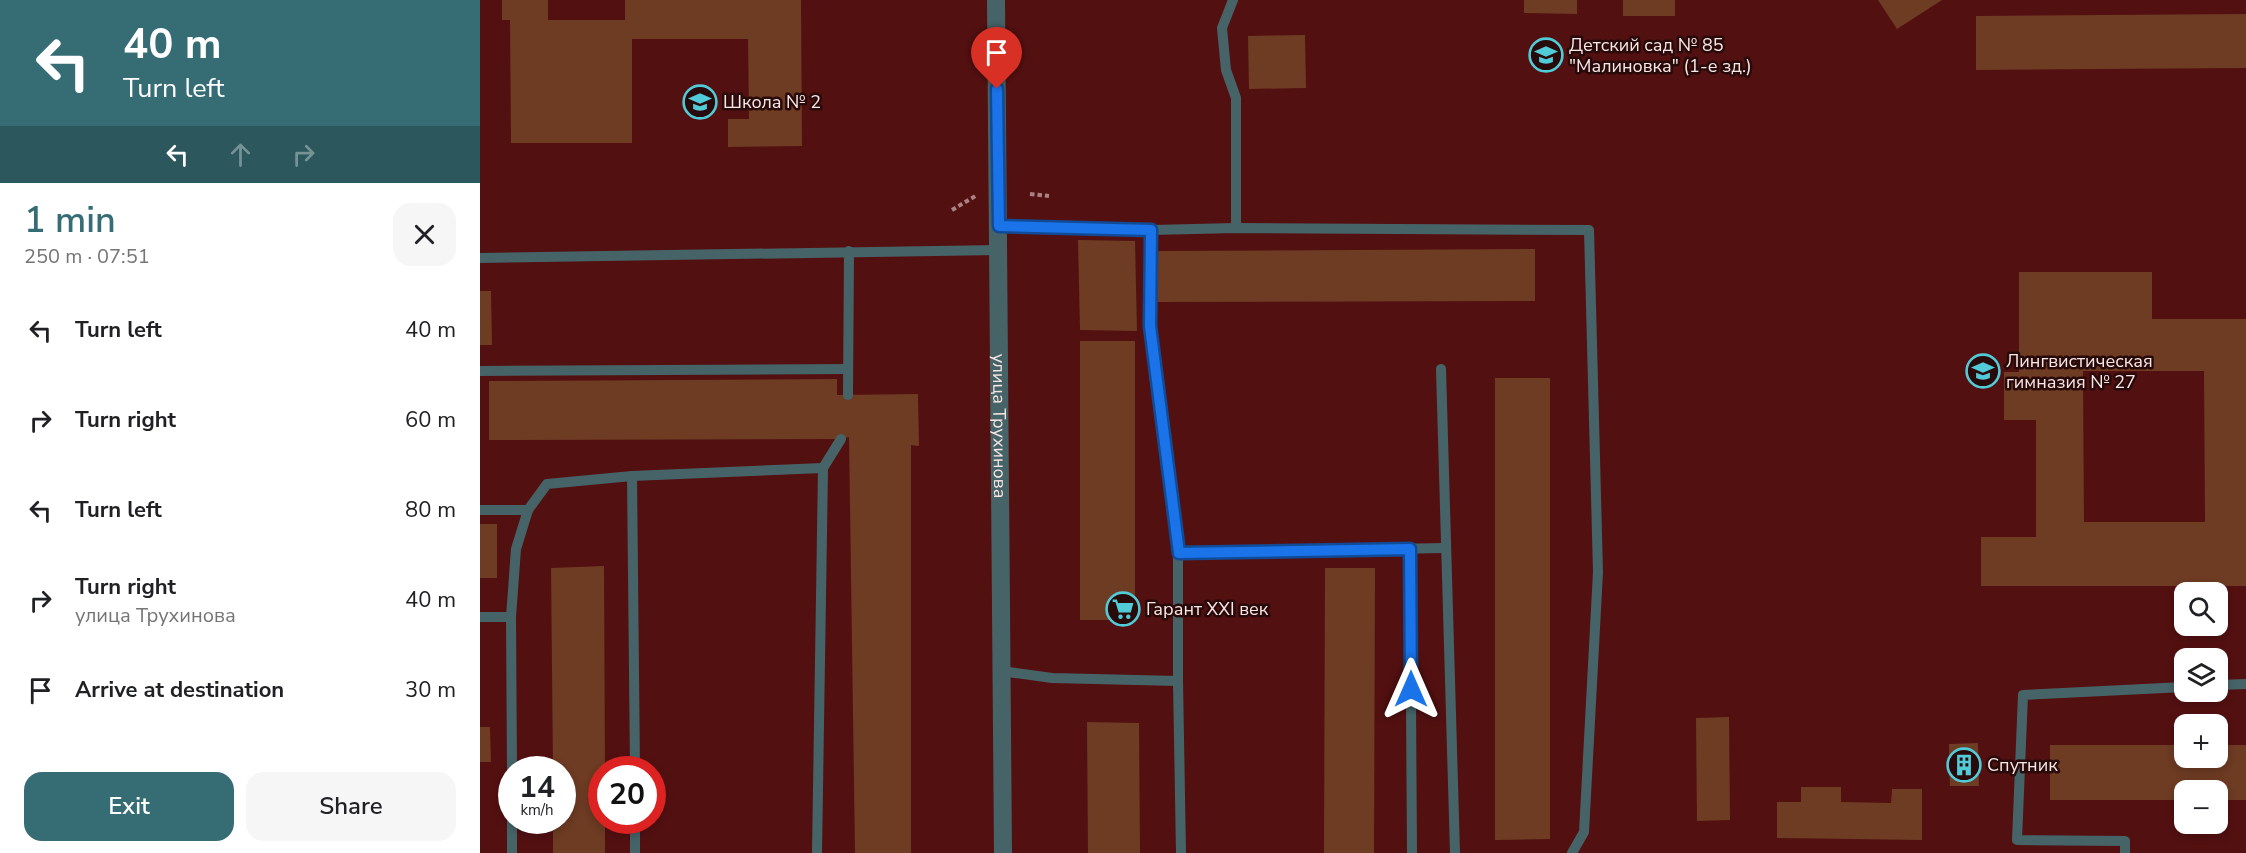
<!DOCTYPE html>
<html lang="en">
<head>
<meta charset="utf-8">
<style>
  :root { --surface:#fff; --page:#f6f6f6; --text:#202124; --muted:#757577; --accent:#366d75 }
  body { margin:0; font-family:"Nunito Sans",sans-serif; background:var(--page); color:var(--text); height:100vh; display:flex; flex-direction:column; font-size:22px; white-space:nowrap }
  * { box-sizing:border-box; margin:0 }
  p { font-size:20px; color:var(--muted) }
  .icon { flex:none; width:33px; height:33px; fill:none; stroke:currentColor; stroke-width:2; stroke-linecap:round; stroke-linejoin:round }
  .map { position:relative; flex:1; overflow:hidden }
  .sheet { display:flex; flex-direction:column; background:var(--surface); width:480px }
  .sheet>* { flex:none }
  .hud { background:#366d75; color:#fff; overflow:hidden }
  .controls { position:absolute; left:1694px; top:582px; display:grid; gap:12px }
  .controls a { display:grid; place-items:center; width:54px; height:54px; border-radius:12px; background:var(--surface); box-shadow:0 3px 9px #0003; font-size:30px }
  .speed { position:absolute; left:18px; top:756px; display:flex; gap:12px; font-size:30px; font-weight:700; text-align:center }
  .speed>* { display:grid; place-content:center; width:78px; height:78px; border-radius:50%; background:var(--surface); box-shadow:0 3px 9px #0003; line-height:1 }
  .speed small { font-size:15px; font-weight:400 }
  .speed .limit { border:9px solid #d22; background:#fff; color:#111 }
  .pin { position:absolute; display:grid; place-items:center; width:51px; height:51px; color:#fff; margin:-62px -26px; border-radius:50% 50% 50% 0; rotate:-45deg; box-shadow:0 0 6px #0007 }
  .pin .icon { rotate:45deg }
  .me { position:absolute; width:66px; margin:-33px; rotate:0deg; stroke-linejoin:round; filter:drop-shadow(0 0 4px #0008) }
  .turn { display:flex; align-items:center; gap:21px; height:126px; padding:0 24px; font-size:27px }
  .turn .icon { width:78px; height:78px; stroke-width:2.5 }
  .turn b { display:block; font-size:42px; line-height:51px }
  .lanes { display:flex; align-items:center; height:57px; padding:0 24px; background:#0003; justify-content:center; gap:30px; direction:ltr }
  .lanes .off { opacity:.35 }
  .round { display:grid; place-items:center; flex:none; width:63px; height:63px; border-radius:18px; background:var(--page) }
  .headline { display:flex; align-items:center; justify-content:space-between; height:102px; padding:0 24px }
  h1 { font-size:36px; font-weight:600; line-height:45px; color:var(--accent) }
  .primary-button { display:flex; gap:12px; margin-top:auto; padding:12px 24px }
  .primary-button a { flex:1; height:69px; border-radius:18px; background:var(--accent); color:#fff; font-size:24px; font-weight:600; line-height:69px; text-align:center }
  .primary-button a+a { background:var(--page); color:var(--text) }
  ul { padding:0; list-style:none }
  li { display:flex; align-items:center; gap:18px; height:90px; padding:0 24px }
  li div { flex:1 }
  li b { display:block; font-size:22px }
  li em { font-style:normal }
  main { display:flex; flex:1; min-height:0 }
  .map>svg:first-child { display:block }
  .building { fill:#6e3b23; fill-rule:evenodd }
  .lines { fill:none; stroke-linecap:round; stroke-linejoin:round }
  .path { stroke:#ab8281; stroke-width:4; stroke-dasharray:4.5 3; stroke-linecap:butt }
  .lane { stroke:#466468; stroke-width:10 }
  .street { stroke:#466468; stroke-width:18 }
  .route-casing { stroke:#114b97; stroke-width:15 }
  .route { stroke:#1a73e8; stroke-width:10 }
  .labels { text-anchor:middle; stroke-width:5; stroke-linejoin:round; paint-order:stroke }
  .poi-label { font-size:18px; fill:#f9e7e5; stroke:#270a09; text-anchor:start }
  .street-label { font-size:18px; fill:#f9e7e5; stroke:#270a09 }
</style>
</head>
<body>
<main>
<section class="sheet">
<div class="hud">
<div class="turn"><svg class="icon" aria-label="left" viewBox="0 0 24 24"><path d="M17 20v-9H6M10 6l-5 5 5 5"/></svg><div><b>40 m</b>Turn left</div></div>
<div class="lanes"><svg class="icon" aria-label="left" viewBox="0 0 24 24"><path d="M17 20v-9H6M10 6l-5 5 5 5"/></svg><svg class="icon off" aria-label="ahead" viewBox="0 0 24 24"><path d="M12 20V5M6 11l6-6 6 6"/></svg><svg class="icon off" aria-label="right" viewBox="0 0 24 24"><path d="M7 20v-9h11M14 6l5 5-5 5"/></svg></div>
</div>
<div class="headline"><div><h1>1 min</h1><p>250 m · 07:51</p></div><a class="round"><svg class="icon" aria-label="close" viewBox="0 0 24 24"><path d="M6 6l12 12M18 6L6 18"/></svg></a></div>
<ul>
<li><svg class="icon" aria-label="left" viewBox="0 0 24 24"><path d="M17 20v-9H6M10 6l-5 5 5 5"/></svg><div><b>Turn left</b></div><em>40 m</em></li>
<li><svg class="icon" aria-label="right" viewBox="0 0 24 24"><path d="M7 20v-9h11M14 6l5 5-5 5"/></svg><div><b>Turn right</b></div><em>60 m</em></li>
<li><svg class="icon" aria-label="left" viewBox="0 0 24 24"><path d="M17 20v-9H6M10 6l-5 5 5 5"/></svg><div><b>Turn left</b></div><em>80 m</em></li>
<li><svg class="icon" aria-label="right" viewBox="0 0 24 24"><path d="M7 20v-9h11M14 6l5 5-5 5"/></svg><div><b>Turn right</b><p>улица Трухинова</p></div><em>40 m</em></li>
<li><svg class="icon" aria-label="arrive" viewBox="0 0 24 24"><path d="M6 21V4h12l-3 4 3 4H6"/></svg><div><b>Arrive at destination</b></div><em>30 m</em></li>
</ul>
<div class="primary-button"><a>Exit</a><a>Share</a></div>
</section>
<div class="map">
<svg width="1766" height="853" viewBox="0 0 1766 853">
  <rect width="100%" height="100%" fill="#531011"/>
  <!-- building -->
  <g class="building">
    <polygon points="22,0 68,0 68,20 145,20 145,0 321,0 322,146 248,147 248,119 269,119 268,39 152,39 152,143 31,143 30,20 22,20"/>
    <polygon points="1044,0 1097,0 1097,14 1044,13"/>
    <rect x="1143" y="0" width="52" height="16"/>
    <polygon points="1398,0 1462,0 1417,29"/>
    <polygon points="1766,14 1766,68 1496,70 1496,16"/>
    <polygon points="825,35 826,88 769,89 768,36"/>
    <polygon points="598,240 655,241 657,331 600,330"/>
    <polygon points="1055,249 1055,301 676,302 675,251"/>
    <path d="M1539 272H1672V319H1766V586H1501V537H1556V420H1524V372H1539ZM1603 371H1724L1725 522H1604Z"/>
    <polygon points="0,291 11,291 12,345 0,345"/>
    <rect x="600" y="341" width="55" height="279"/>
    <polygon points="1015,378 1070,378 1070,839 1015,840"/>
    <polygon points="357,379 357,395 438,394 439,446 431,445 431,853 375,853 369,437 361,439 9,440 9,381"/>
    <rect x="0" y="524" width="17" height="54"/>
    <polygon points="124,566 125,770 122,770 122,820 125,820 125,853 73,853 73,820 82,820 82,770 73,770 71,568"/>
    <polygon points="845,568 895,568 894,853 844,853"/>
    <polygon points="1249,717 1250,820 1217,821 1216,718"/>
    <polygon points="607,722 659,723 660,853 608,853"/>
    <polygon points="0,727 10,727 11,762 0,762"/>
    <polygon points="1498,743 1499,786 1470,786 1469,744"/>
    <polygon points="1570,745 1704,745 1704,758 1737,758 1737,745 1766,745 1766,800 1737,800 1737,790 1704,790 1704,800 1570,800"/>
    <polygon points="1321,787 1361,787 1361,802 1411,803 1412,789 1442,789 1442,840 1297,838 1297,802 1321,802"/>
  </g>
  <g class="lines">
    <!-- path -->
    <g class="path">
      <polyline points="550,194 569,196"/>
      <polyline points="472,210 497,195"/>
    </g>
    <!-- lane -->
    <g class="lane">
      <polyline points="753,0 742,28 746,70 756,98 756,228"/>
      <polyline points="519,227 671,230 756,228 1109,230 1118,572 1104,832 1092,853"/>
      <polyline points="671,230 670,326 698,553 698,681 701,853"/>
      <polyline points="0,258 519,250"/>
      <polyline points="961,369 975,853"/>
      <polyline points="0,371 368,369"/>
      <polyline points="368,395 369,251"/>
      <polyline points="152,476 155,770"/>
      <polyline points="0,510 48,510 67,484 152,476 343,468"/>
      <polyline points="930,549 932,853"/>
      <polyline points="698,553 965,548"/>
      <polyline points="0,617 31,617 36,549 48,510"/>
      <polyline points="31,617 32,770"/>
      <polyline points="521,671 572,678 698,681"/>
      <polyline points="1737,685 1766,684"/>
      <polyline points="32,820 32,853"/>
      <polyline points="155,820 155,853"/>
      <polyline points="337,853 343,468 361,439"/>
      <polyline points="1645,853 1645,841 1537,840 1543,695 1704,687"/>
    </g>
    <!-- street -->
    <path class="street" id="s1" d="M516 0 523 853"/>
  </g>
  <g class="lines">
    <defs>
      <polyline id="route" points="517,89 519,226 671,230 670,326 699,553 930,549 931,689"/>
    </defs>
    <!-- route casing -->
    <use href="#route" class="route-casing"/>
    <!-- route -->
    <use href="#route" class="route"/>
  </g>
  <!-- icons -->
  <defs>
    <symbol id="school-ring" viewBox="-11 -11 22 22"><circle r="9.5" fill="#270a09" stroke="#52cbd8" stroke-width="1.5"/><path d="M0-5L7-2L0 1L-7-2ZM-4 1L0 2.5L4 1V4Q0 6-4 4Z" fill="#52cbd8"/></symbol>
    <symbol id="supermarket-ring" viewBox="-11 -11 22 22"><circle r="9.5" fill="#270a09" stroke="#52cbd8" stroke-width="1.5"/><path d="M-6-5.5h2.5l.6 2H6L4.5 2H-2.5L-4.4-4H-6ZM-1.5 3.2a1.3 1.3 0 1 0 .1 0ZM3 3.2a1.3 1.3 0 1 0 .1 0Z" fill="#52cbd8"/></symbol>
    <symbol id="building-ring" viewBox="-11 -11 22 22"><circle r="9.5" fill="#270a09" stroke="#52cbd8" stroke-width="1.5"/><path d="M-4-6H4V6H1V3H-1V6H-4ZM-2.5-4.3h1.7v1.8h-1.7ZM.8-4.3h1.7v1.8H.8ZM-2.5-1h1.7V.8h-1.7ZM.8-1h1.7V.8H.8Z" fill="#52cbd8"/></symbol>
  </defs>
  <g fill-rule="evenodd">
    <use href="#school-ring" x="1047" y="36" width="38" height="38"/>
    <use href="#school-ring" x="201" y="83" width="38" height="38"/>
    <use href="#school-ring" x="1484" y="352" width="38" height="38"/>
    <use href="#supermarket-ring" x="624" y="590" width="38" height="38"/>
    <use href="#building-ring" x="1465" y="746" width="38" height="38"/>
  </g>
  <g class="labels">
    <!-- poi labels -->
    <g class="poi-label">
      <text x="1089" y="51">Детский сад № 85<tspan x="1089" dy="21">"Малиновка" (1-е зд.)</tspan></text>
      <text x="243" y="108">Школа № 2</text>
      <text x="1526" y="367">Лингвистическая<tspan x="1526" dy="21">гимназия № 27</tspan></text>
      <text x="666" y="615">Гарант XXI век</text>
      <text x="1507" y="771">Спутник</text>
    </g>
    <!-- street labels -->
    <g class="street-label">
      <text dy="6" stroke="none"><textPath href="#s1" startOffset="426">улица Трухинова</textPath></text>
    </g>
  </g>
</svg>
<div class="controls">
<a><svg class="icon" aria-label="search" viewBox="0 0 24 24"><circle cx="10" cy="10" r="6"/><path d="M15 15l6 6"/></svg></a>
<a><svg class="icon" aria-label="layers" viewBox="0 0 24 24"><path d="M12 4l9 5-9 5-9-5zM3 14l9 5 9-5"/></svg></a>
<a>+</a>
<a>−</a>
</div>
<div class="speed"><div>14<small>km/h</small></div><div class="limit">20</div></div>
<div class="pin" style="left:517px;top:89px;background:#d93025"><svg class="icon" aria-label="arrive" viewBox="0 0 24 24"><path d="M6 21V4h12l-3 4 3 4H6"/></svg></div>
<svg class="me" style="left:931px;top:689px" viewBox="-20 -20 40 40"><path d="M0-17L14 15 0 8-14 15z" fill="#1a73e8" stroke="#fff" stroke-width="4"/></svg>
</div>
</main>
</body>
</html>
